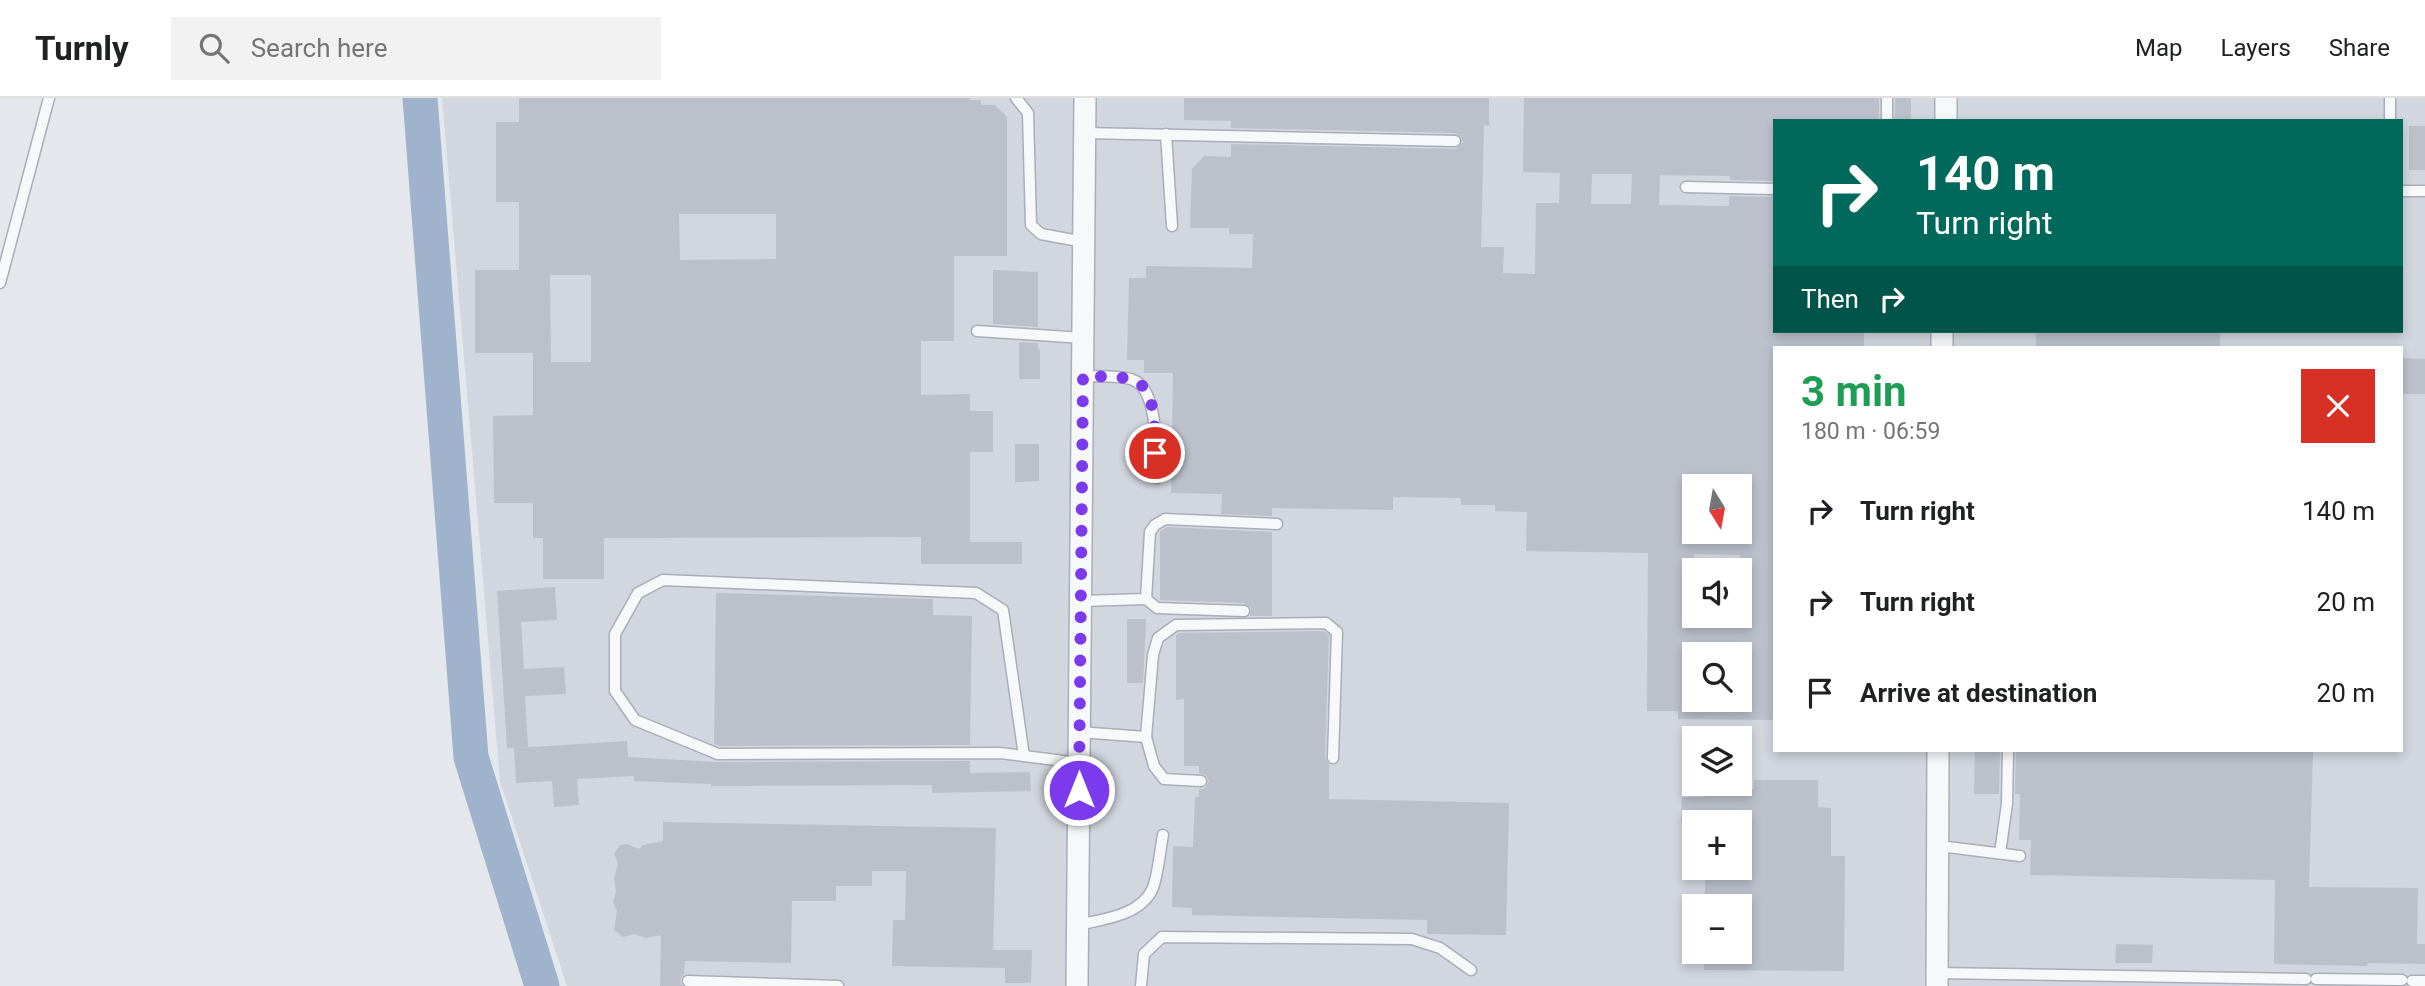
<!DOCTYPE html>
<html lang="en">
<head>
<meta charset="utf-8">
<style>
  :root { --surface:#fff; --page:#f2f2f2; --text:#202124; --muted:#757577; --line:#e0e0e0 }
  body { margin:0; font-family:Roboto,sans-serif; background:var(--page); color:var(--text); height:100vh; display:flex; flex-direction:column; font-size:26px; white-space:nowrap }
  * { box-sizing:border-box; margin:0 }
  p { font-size:23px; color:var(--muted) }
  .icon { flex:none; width:38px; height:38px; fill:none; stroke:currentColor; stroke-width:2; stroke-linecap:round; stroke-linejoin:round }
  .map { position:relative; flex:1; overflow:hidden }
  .side { position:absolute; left:1773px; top:248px; width:630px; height:406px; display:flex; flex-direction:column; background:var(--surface); border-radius:0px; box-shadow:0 4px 10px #0003 }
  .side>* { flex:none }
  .hud { position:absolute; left:1773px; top:21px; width:630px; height:214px; border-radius:0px; box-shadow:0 4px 10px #0003; background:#00695c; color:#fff; overflow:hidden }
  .needle { width:46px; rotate:169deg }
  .controls { position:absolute; left:1682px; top:376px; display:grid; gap:14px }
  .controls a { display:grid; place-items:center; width:70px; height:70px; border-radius:0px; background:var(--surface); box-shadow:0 4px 10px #0003; font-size:35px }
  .pin { position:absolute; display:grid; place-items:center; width:60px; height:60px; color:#fff; margin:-30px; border:4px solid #fff; border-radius:50%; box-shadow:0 2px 7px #0007 }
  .me { position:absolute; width:77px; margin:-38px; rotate:0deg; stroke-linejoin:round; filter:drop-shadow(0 0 5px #0008) }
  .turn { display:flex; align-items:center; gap:24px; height:147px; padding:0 28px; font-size:32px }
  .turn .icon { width:91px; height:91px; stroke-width:2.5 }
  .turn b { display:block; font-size:49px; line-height:60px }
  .then { display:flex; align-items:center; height:66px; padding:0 28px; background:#0003; gap:14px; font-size:26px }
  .round { display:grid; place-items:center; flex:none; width:74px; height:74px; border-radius:0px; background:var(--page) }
  .overview { display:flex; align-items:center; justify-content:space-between; height:119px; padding:0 28px }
  h1 { font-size:42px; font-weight:700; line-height:52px; color:#1e9e55 }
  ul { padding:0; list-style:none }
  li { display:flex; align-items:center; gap:21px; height:91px; padding:0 28px }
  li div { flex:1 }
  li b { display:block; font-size:26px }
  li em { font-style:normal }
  header { display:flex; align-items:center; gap:42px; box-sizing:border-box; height:98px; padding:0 35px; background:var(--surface); border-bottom:2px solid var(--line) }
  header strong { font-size:33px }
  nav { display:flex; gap:38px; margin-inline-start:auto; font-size:24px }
  .search { width:490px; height:63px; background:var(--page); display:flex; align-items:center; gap:18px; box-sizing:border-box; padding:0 24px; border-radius:0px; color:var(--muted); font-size:26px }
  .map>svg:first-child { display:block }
  .built { fill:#d2d6de; fill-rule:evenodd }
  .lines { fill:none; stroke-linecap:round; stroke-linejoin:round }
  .river { stroke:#9fb4cc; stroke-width:35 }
  .building { fill:#bbc0ca; fill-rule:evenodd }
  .lane-casing { stroke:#a9aeb7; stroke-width:13 }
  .street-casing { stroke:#a9aeb7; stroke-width:24 }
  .lane { stroke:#f7f8fa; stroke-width:10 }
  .street { stroke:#f7f8fa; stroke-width:21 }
  .route { stroke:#7c3aed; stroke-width:12; stroke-dasharray:0 21.6 }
</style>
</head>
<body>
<header>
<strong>Turnly</strong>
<div class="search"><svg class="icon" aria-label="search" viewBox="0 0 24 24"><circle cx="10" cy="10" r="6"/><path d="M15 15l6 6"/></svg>Search here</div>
<nav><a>Map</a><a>Layers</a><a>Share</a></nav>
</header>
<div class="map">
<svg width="2425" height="888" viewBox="0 0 2425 888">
  <rect width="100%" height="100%" fill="#e4e7ec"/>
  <!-- built -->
  <path class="built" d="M442 0H2425V888H567L500 683ZM1774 23H2401V233H1774ZM1774 250H2401V653H1774ZM1694 388H1740V434H1694ZM1694 472H1740V518H1694ZM1694 556H1740V602H1694ZM1694 640H1740V686H1694ZM1694 724H1740V770H1694ZM1694 808H1740V854H1694Z"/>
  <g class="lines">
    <!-- river -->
    <polyline class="river" points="420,0 471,659 542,888"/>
  </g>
  <!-- building -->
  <g class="building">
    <path d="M519 0H970V2H981V7H995L1007 19V158H954V243H921V297L970 296V313H993V354H970V444H1022V466H921V439L604 440V481H543V440H533V405H494L493 318 533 317V255H475V172H519V104H496V24H519ZM679 116H776V161L680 162ZM550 177H591V264H551Z"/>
    <path d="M1184 0H1489V28L1484 27 1481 149H1504L1503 175 1535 176 1536 105H1559L1560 75 1523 74 1524 0H1879V23H1774V83L1730 82V78L1660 77 1659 107 1729 108V98L1774 99V233H1864V250H1774V622L1678 621V613H1647L1648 455 1526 453 1527 414 1495 413V407H1461V400L1393 399V412L1272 410V418L1221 416 1222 396 1171 395 1173 275H1144V262H1127L1129 180H1146V168L1252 170 1253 136H1229V130H1190L1192 71 1204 58 1231 59V46L1455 51 1459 49 1463 44 1461 39 1455 35 1231 30V23L1184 22ZM1592 76H1632L1631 106H1591ZM1694 388H1740V434H1694ZM1694 456 1740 457V518H1694ZM1694 556H1740V602H1694Z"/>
    <rect x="1895" y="0" width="16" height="23"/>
    <rect x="2409" y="28" width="16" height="44"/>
    <polygon points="993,172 1038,174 1038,229 993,226"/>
    <rect x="2036" y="233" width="184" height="17"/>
    <polygon points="1019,244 1038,245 1038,251 1040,251 1040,281 1019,281"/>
    <polygon points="2401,260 2425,261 2425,296 2401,296"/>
    <polygon points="1015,346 1039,346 1039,383 1015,384"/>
    <polygon points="1167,429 1272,434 1272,518 1250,518 1251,510 1244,505 1160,502 1160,434"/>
    <polygon points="555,489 557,522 521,524 524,571 564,569 566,596 525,598 528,649 507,650 497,493"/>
    <polygon points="716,495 933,501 933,517 972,518 970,647 720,648 714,646"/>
    <polygon points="1127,521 1146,521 1143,585 1127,585"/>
    <polygon points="1323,533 1329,537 1325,660 1329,666 1329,701 1509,705 1506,837 1427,836 1427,822 1192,817 1192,810 1172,809 1173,748 1193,749 1195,699 1199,699 1199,691 1205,690 1209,683 1206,677 1199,675 1199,668 1184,668 1184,601 1176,602 1176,537 1179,535"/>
    <polygon points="627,643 628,659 718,664 970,663 970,675 1030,674 1031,693 932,695 932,687 711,688 711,686 634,683 634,678 577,681 579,707 554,709 552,683 516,685 514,650"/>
    <polygon points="1975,653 2000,653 1999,696 1974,696"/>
    <polygon points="2016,653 2313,653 2309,789 2418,790 2417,846 2425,846 2425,866 2368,865 2367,868 2274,866 2275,782 2030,777 2031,742 2019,742 2020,696 2015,696"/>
    <polygon points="1754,682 1818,682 1818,709 1831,710 1831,758 1845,758 1844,873 1704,872 1704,854 1740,854 1740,808 1705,808 1705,770 1740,770 1740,724 1681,724 1682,699 1706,699 1705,691 1754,691"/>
    <polygon points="663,724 996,730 993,852 1032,852 1031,885 1005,885 1005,870 892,868 893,822 905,822 906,773 872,773 872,788 836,788 836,803 792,803 791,865 685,863 684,876 680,882 682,888 660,888 661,837 646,840 634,836 623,839 614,832 617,813 613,804 616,793 614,781 618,766 614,756 620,747 626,746 639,751 643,747 663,743"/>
    <polygon points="2116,846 2153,847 2152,865 2115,865"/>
  </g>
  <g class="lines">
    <defs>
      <g id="lane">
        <polyline points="1016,0 1028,15 1031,127 1041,136 1084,144"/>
        <polyline points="1887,0 1887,23"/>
        <polyline points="2390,23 2390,0"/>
        <polyline points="1085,35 1455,43"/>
        <polyline points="1166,36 1172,128"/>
        <polyline points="1686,89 1774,91"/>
        <polyline points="2401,93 2425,93"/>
        <polyline points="0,185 49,0"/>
        <polyline points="977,233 1083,240"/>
        <path d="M1083 278C1096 279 1121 277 1133 282 1159 291 1156 357 1157 380"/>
        <polygon points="663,482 976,495 1003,512 1024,658 1000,655 718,656 635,622 615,593 615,536 638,495"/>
        <polyline points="1146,501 1157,510 1244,513"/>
        <polyline points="1081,503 1146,501 1150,434 1155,427 1165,421 1277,426"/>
        <polyline points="1079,634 1146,639 1154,668 1164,681 1201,683"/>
        <polyline points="1146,639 1153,557 1158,540 1176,527 1326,525 1337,534 1333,660"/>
        <polyline points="1024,658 1079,665"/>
        <polyline points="1939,748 2020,758"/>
        <polyline points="2000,755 2007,706 2008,653"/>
        <path d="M1078 827C1103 821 1139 818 1152 792 1158 779 1160 752 1163 737"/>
        <polyline points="1937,875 2306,881"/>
        <polyline points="2316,881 2402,882"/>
        <polyline points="688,883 838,888"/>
        <polyline points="2412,883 2425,883"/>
        <polyline points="1141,888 1144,856 1162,839 1412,841 1440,850 1471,872"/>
      </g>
      <g id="street">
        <polyline points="1946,0 1946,23"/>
        <polyline points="1942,250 1942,233"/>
        <polyline points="1077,888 1085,0"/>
        <polyline points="1937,888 1938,653"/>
      </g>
    </defs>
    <!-- lane casing -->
    <use href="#lane" class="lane-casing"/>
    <!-- street casing -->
    <use href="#street" class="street-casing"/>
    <!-- lane -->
    <use href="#lane" class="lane"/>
    <!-- street -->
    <use href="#street" class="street"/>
  </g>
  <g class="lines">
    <!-- route -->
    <path class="route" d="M1079 692 1083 278C1098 279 1117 277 1132 282 1158 289 1154 334 1155 355"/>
  </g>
</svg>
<div class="controls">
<a><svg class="needle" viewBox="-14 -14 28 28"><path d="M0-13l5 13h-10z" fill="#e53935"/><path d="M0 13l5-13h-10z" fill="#757577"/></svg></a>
<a><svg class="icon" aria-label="sound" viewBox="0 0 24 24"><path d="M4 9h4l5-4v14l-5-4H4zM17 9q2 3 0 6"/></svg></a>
<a><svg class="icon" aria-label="search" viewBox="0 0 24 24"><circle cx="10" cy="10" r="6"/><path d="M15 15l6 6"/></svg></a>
<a><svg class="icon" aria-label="layers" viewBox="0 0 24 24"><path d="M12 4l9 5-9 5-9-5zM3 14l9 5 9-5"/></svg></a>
<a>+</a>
<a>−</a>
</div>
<div class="pin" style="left:1155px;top:355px;background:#d93025"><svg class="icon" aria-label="arrive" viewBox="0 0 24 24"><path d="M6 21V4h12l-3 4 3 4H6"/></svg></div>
<svg class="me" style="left:1079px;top:692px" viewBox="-20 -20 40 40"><circle r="17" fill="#7c3aed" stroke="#fff" stroke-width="3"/><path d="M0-11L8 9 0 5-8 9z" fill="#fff"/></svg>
<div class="hud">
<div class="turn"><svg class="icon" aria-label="right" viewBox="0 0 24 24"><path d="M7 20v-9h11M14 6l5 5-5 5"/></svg><div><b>140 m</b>Turn right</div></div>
<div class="then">Then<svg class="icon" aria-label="right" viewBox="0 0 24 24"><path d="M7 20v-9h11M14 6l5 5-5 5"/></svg></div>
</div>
<section class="side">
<div class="overview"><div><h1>3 min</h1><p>180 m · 06:59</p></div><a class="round" style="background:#d93025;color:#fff"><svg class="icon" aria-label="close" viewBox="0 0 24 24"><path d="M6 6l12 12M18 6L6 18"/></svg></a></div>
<ul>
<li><svg class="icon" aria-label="right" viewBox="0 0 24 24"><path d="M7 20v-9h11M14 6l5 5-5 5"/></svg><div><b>Turn right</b></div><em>140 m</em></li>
<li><svg class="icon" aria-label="right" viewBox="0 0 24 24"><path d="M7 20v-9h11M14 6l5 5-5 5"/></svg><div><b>Turn right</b></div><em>20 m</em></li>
<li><svg class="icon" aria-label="arrive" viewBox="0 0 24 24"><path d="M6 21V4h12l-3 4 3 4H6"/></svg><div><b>Arrive at destination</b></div><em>20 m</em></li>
</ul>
</section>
</div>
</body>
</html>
